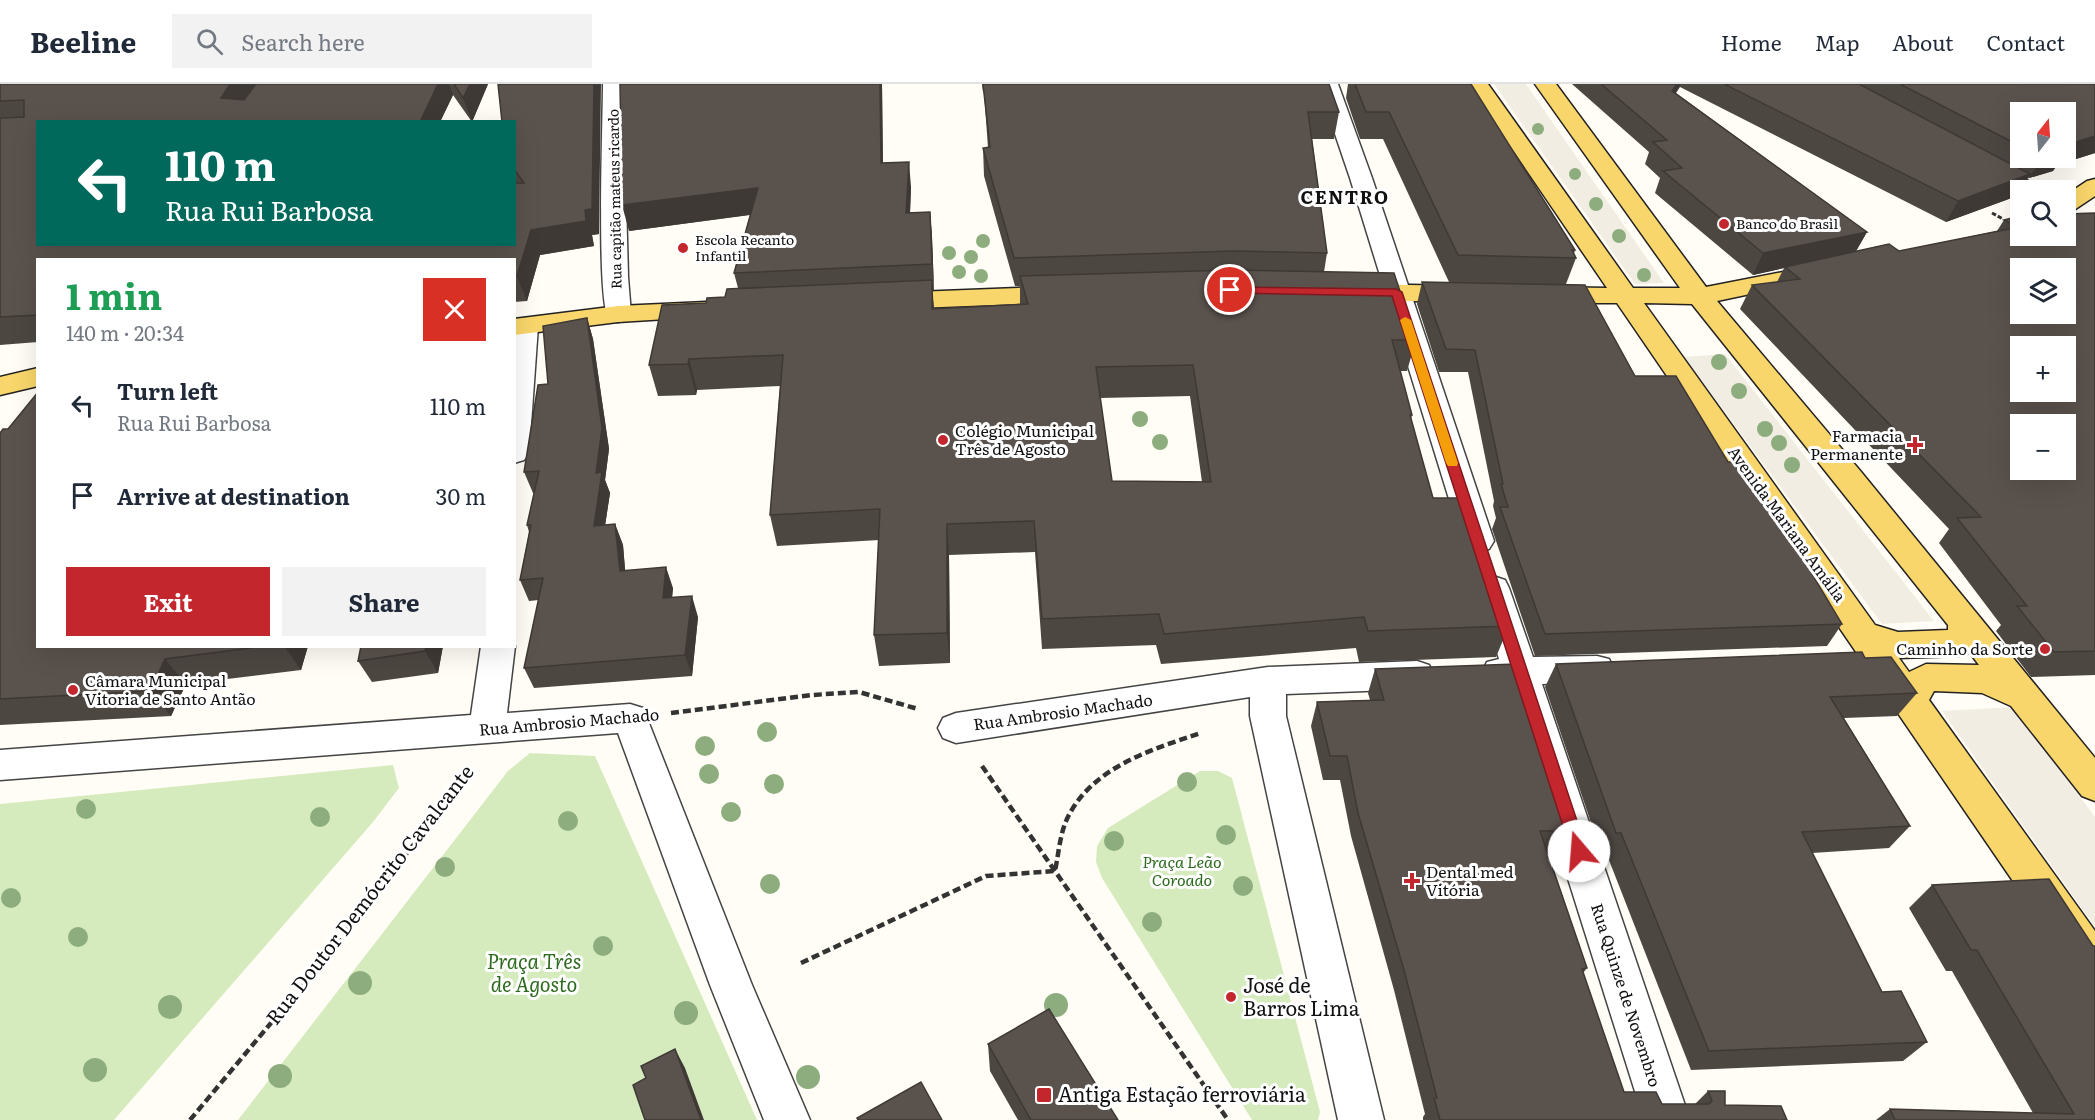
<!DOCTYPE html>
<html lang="en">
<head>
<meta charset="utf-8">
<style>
  :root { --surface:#fff; --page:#f2f2f3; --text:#1f2937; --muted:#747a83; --line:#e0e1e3; --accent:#c4262e }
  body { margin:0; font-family:Literata,serif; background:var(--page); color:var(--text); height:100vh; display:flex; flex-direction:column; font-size:22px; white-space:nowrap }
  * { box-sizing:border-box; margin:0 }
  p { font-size:20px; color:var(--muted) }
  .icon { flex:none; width:33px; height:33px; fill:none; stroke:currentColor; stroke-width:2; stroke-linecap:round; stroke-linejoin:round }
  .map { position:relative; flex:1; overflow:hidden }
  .drawer { position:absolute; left:36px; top:174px; width:480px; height:390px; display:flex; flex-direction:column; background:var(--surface); border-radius:0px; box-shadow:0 6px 24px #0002 }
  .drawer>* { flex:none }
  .top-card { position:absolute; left:36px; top:36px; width:480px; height:126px; border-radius:0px; box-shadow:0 6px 24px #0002; background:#00695c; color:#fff; overflow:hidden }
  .needle { width:39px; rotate:17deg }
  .controls { position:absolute; left:2010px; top:18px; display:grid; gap:12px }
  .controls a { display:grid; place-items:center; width:66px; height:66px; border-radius:0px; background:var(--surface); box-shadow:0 6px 24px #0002; font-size:30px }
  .pin { position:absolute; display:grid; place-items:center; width:51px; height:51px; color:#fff; margin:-26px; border:3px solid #fff; border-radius:50%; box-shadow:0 2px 6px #0007 }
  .me { position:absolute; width:66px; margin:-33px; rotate:342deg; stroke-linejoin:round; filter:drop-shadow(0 0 4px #0008) }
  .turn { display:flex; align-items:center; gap:21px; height:126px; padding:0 30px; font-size:27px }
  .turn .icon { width:78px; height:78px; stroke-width:2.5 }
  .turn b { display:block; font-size:42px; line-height:51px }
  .round { display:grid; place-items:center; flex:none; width:63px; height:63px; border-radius:0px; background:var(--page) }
  .headline { display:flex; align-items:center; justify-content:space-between; height:102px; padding:0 30px }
  h1 { font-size:36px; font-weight:700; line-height:45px; color:#1e9e55 }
  .cta { display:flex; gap:12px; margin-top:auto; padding:12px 30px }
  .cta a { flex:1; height:69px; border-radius:0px; background:var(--accent); color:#fff; font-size:24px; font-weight:700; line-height:69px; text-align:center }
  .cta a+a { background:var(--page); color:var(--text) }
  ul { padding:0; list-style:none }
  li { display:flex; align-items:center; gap:18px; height:90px; padding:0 30px }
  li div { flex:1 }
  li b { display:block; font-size:22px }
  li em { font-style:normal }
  header { display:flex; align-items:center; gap:36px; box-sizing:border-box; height:84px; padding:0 30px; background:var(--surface); border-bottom:2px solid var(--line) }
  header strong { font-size:28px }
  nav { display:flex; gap:33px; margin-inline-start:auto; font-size:21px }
  .search { width:420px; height:54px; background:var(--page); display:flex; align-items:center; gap:15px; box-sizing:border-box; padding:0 21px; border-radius:0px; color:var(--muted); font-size:22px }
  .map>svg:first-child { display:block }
  .green { fill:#d5ebbd }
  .plaza { fill:#f1ede2 }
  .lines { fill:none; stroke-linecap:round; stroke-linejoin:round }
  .minor-casing { stroke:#444; stroke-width:3 }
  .major-casing { stroke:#222; stroke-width:3 }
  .path-far1 { stroke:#333; stroke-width:3; stroke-dasharray:4.5 2; stroke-linecap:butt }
  .path { stroke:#333; stroke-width:4.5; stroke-dasharray:8 4; stroke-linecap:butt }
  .minor { fill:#fff; fill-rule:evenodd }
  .major { fill:#f9d66b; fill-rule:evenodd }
  .tree { fill:#8dad7f }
  .wall { fill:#4d4742; fill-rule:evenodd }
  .shaded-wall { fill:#3f3936 }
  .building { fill:#5a524d; stroke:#3f3936; stroke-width:1.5; fill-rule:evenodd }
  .route { fill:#c4262e; stroke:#7f191e; stroke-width:1.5 }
  .slow { fill:#f59e0b }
  .poi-dot { fill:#c4262e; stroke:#fff; stroke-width:2 }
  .labels { text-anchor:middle; stroke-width:6; stroke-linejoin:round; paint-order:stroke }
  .far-street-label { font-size:14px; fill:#111; stroke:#fff }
  .far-poi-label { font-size:14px; fill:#111; stroke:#fff; text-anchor:start }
  .poi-label { font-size:16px; fill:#111; stroke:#fff; text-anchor:start }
  .street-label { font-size:16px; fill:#111; stroke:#fff }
  .park-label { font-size:16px; font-style:italic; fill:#2f6b1f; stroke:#fff }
  .far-district-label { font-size:18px; font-weight:bold; letter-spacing:1.5px; fill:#111; stroke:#fff }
  .near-street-label { font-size:20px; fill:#111; stroke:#fff }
  .near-park-label { font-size:20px; font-style:italic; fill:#2f6b1f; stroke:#fff }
  .near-poi-label { font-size:20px; fill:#111; stroke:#fff; text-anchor:start }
</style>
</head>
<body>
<header>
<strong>Beeline</strong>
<div class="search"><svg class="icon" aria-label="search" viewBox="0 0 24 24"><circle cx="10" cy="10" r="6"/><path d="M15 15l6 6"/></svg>Search here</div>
<nav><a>Home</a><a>Map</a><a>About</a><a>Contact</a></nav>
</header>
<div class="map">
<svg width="2095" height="1036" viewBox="0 0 2095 1036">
  <rect width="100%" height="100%" fill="#fffdf5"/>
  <!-- green -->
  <g class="green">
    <polygon points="530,669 595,672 757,1036 238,1036 508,687"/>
    <polygon points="393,681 399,704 373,738 114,1036 0,1036 0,720"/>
    <polygon points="1200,687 1218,687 1232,694 1320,1028 1318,1036 1252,1036 1102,794 1096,778 1097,762 1108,744"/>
  </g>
  <!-- plaza -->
  <g class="plaza">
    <polygon points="1494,0 1526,0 1664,199 1635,200"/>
    <polygon points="1725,270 1934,537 1882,540 1684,273"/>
    <polygon points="2013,623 2095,733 2095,843 1942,627"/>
  </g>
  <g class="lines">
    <defs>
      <g id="minor">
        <path d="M603 0H623L628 193 631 230 627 236 618 238 609 236C596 217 603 35 603 0Z"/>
        <polygon points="1318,0 1338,0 1372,94 1494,457 1489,465 1478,468 1467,465 1462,457 1350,94"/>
        <polygon points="1983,75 2037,101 2041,106 2020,106 2020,111 1975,87 1972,82 1975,77"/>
        <polygon points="525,234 534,236 538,242 529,369 524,376 514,379 514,238"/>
        <polygon points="1493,492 1505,496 1509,504 1533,573 1597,572 1609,575 1614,585 1609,595 1597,598 1542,600 1690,1036 1644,1036 1507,601 1487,598 1482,588 1487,578 1499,575 1477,504 1481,496"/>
        <polygon points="514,561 515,562 507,629 630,620 643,624 752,901 810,1036 764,1036 710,901 618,649 0,696 0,666 471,631 481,562"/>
        <polygon points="1417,577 1429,581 1434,591 1429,601 1417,605 1286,610 1286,632 1384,1036 1338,1036 1250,632 1250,613 956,659 943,654 938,644 943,634 956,629 1268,583"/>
      </g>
      <g id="major">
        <path d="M1468 0H1488L1633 204H1680L1535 0H1556L1706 203 1793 186 1802 189 1806 194 1802 199 1717 217 1862 389 2095 674V717L2082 712 2011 622 1982 609 1934 607 1929 616 2095 847V900L2080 895 1617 219H1547L1538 216 1534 211 1538 206 1547 203 1607 204ZM1644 219 1692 220 1948 541V546L1898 548 1875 541ZM1970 569 1979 581 1926 580 1909 588 1899 574 1959 572Z"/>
        <polygon points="2095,95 2095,112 2074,126 2066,128 2066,111 2087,97"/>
        <polygon points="1355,200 1465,202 1474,205 1478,210 1474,215 1465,218 1355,216 1346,213 1342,208 1346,203"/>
        <polygon points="1066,202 1075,205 1079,210 1075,215 1066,218 890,225 881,222 877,217 881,212 890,209"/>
        <polygon points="706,218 715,220 719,226 715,232 618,238 514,251 514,235 618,222"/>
        <polygon points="38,284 38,302 0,311 0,293"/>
      </g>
    </defs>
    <!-- minor casing -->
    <use href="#minor" class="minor-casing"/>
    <!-- major casing -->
    <use href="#major" class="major-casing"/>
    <!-- path-far1 -->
    <polyline class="path-far1" points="1992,129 2003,135"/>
    <!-- path -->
    <g class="path">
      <polyline points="671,629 812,611 859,608 918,625"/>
      <polyline points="982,682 1228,1036"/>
      <path d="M801 879 986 792 1055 787C1059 768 1060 746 1070 729 1096 682 1153 665 1201 649"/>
      <polyline points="190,1036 321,879 472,686"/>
    </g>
    <!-- minor -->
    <use href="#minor" class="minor"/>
    <!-- major -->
    <use href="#major" class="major"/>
  </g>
  <!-- trees -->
  <g class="tree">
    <circle cx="1538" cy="45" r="6"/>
    <circle cx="1575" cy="90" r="6"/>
    <circle cx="1596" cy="120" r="7"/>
    <circle cx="1619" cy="152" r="7"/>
    <circle cx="983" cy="157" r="7"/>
    <circle cx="949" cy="169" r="7"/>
    <circle cx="971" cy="173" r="7"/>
    <circle cx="959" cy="188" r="7"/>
    <circle cx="1644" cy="191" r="7"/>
    <circle cx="981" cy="192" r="7"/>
    <circle cx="1719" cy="278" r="8"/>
    <circle cx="1739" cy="307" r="8"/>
    <circle cx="1140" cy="335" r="8"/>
    <circle cx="1765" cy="345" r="8"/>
    <circle cx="1160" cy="358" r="8"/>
    <circle cx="1779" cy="359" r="8"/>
    <circle cx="1792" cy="381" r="8"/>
    <circle cx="767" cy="648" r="10"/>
    <circle cx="705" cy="662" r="10"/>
    <circle cx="709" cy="690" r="10"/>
    <circle cx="1187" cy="698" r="10"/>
    <circle cx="774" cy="700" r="10"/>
    <circle cx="86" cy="725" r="10"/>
    <circle cx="731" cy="728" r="10"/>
    <circle cx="320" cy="733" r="10"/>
    <circle cx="568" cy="737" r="10"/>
    <circle cx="1226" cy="751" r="10"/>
    <circle cx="1114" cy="757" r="10"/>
    <circle cx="445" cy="783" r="10"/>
    <circle cx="770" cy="800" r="10"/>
    <circle cx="1243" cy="802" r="10"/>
    <circle cx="11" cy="814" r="10"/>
    <circle cx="1152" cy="838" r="10"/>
    <circle cx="78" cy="853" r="10"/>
    <circle cx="603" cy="862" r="10"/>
    <circle cx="360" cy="899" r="12"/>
    <circle cx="1056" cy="921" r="12"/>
    <circle cx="170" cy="923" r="12"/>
    <circle cx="686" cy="929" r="12"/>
    <circle cx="95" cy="986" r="12"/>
    <circle cx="280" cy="992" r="12"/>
    <circle cx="808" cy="993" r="12"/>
  </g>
  <!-- wall -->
  <g class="wall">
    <polygon points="0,0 488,0 472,38 453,11 440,38 38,38 38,160 514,160 514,38 599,150 592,151 594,162 540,171 527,217 514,218 514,176 38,176 38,258 0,261"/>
    <path d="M882 0 883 79 911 103 910 129 930 128 932 153 934 206H932L934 225 1020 221V202H1015L984 92 983 64H988L984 8H983L982 0H1329L1339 28 1334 55H1312L1327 169 1324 188 1416 256 1407 287H1400L1412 331 1411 335 1433 414 1509 542 1496 573 1359 578 1356 564 1161 580 1156 561 1042 565 1035 468 949 471 950 579 879 582 874 551 879 456 777 462 770 431 780 302 697 306 696 311 658 312 649 281 706 219 725 213 738 204 734 189 750 131 629 147ZM1190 312 1202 398 1112 397 1100 314Z"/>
    <polygon points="1348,0 1471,0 1575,166 1574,170 1576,174 1566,200 1635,292 1728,378 1842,540 1827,562 1535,572 1492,445 1496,434 1493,422 1494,417 1468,288 1439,288 1417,220 1422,198 1449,198 1383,55 1360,55 1346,14"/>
    <path d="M1572 0H2095V69L2057 81 2053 87 2029 94H2028L2017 112 1946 138 1680 3 1676 9 1867 148 1856 167 1889 160 1899 167 1997 147 2004 136 2020 132V152H2066V130L2095 129V591L2031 593 1996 547 2001 541 1939 459 1949 445 1740 225 1752 201 1777 198 1784 184 1753 191 1655 109 1660 94 1645 80 1649 68ZM2020 28H2066V74H2020ZM2020 184H2066V230H2020ZM2020 262H2066V308H2020ZM2020 340H2066V386H2020Z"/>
    <polygon points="587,234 593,255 609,365 605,396 610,409 605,441 615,440 623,461 625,486 673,504 672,513 698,533 692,592 534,604 524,584 539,516 529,517 520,496 529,448 527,441 534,409 533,409 524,388 548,300"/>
    <polygon points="8,345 38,562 308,562 301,586 186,600 171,632 0,641 0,349"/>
    <polygon points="443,562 438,589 372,598 358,577"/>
    <polygon points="1865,574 1917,609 1897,632 1844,634 1910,742 1889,764 1812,769 1882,908 1927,958 1903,977 1691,986 1607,771 1602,771 1545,603 1556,580"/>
    <polygon points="1375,585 1571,747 1558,770 1548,770 1587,884 1583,889 1624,1008 1662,1020 1695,1020 1708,1007 1725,1021 1787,1036 1423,1036 1423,1033 1425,1030 1394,906 1351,752 1340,696 1323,696 1311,642 1317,618 1370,616 1368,609"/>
    <polygon points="1932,801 2093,862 2095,1036 1876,1036 1890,1025 2033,1029 1952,887 1946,887 1909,824"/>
    <polygon points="988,960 1118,1036 1018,1036 990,987"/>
  </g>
  <!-- shaded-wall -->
  <g class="shaded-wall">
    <polygon points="230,0 258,0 233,38 221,14"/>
    <polygon points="438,0 449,0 453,11 440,38 420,38"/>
    <polygon points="470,0 488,0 472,38 463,14"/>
    <polygon points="594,0 601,0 599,150 592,151 594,162 540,171 527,217 517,192 531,146 585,126"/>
    <polygon points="880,0 882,0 883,104 881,79"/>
    <polygon points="1677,0 1681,0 1665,27 1672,7"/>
    <polygon points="2095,52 2095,69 2057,81 2053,87 2029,94 2042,74 2066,74 2066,61"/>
    <polygon points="909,78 911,103 909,154 906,129"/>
    <polygon points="2030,90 2017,112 1946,138 1958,117"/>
    <polygon points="758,104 763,129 629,147 622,121"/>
    <polygon points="930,128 932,153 934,206 932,180"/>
    <polygon points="1867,148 1855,169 1785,183 1784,184 1753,191 1763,169"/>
    <polygon points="932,196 934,226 932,225"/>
    <polygon points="587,234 593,255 609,365 605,396 610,409 602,462 594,442 596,389"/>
    <polygon points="689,275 697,306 696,311 688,280"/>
    <polygon points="615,440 623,461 627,508 620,487"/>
    <polygon points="947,440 949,471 950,579 947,549"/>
    <polygon points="666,483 673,504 670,535 663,514"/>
    <polygon points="692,512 698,533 692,592 685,571"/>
    <polygon points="284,562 308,562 301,586"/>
    <polygon points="426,562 443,562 438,589 425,567"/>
    <polygon points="165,575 186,600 171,632 150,607"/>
    <polygon points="675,965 685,984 704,1036 701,1036"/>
  </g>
  <!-- building -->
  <g class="building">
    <polygon points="0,0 230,0 221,14 244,16 256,0 438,0 420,38 38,38 38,160 514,160 514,99 524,99 514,85 514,38 502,38 498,0 594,0 592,125 585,126 586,137 531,146 517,192 514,192 514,176 38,176 38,231 0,233 0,34 24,33 24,16 0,17"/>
    <polygon points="454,0 470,0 463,14"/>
    <polygon points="620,0 880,0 881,79 909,78 906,129 930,128 932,180 734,189 758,104 622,121"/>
    <polygon points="983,0 1329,0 1339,28 1308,28 1327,169 1234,167 1014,174 983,64 990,63"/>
    <polygon points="1355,0 1471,0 1575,166 1572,166 1576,174 1458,171 1389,28 1366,28"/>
    <polygon points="1601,0 1677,0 1672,7 1867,148 1763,169 1663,87 1682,84 1653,58 1667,56"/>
    <polygon points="1724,0 1859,0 2030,90 1958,117"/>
    <polygon points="1900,0 2095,0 2095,52 2066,61 2066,28 2020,28 2020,62"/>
    <path d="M2095 129V567L2054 568 2017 522H2027L1957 434 1981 433 1752 201 1800 195 1785 183 1889 160 1899 167 2019 143 2004 136 2020 132V152H2066V130ZM2020 184H2066V230H2020ZM2020 262H2066V308H2020ZM2020 340H2066V386H2020Z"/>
    <path d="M1234 186 1394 189 1416 256H1392L1412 331H1410L1433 414H1467L1509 542 1368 547 1364 533 1164 550 1159 530 1042 535 1034 437 947 440V549L874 551 880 425 770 431 783 271 689 275 688 280 649 281 662 221 706 219 707 214 725 213 727 205 932 196V225L1028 220 1020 192ZM1193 281 1211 398 1112 397 1096 283Z"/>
    <polygon points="1422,198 1585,201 1635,292 1676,292 1728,378 1745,378 1842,540 1545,550 1500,423 1508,423 1501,400 1503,400 1475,266 1446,265"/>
    <polygon points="587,234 602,344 596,389 602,388 594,442 615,440 620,487 666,483 663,514 692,512 685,571 524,584 543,494 520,496 531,441 527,441 539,387 524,388 538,301 548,300 543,242"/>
    <polygon points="38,308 38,562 266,562 165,575 150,607 0,615 0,349 3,345 8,345"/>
    <polygon points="361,562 426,562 425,567 358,577"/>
    <polygon points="1862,568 1865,574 1891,573 1917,609 1830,613 1910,742 1802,748 1882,908 1901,907 1927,958 1709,967 1621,749 1616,749 1556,580"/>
    <polygon points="1516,580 1571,747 1540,747 1587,884 1582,885 1624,1008 1656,1008 1662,1020 1709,1020 1712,1017 1708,1007 1725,1007 1725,1021 1781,1022 1787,1036 1440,1036 1434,1014 1437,1014 1404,886 1358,729 1347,672 1330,672 1317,618 1384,616 1375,585"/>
    <polygon points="2049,795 2093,862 2095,862 2095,1036 1895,1036 1890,1025 2074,1030 1977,866 1971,866 1932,801"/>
    <polygon points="1049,925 1118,1036 1031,1036 988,960"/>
    <polygon points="675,965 701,1036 645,1036 633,1001 646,994 641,982"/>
    <polygon points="921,998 942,1036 858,1036 857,1034"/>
  </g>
  <!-- route -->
  <polygon class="route" points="1230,203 1396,205 1402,208 1587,767 1585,772 1579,774 1573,772 1571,767 1392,212 1226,209 1226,204"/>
  <!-- slow -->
  <polygon class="slow" points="1405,233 1411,236 1458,379 1457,382 1448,382 1446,379 1400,236"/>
  <!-- markers -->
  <g class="poi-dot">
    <circle cx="1724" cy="140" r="6"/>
    <circle cx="683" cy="164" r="6"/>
    <circle cx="943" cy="356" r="6"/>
    <path d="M1912 352h6v6h6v6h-6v6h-6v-6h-6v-6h6z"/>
    <circle cx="2045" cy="565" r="6"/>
    <circle cx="73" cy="606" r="6"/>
    <path d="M1409 788h6v6h6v6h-6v6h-6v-6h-6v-6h6z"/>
    <circle cx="1231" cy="913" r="6"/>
    <rect x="1036" y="1003" width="16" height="16" rx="3"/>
  </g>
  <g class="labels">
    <!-- far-street labels -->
    <g class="far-street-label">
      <text transform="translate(615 115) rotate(-91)" y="5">Rua capitão mateus ricardo</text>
    </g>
    <!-- far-poi labels -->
    <g class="far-poi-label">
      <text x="1736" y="145">Banco do Brasil</text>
      <text x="695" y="161">Escola Recanto<tspan x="695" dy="16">Infantil</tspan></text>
    </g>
    <!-- poi labels -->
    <g class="poi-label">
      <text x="955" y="353">Colégio Municipal<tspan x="955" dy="18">Três de Agosto</tspan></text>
      <text x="1903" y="358" text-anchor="end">Farmacia<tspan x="1903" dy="18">Permanente</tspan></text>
      <text x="2033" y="571" text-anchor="end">Caminho da Sorte</text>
      <text x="85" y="603">Câmara Municipal<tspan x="85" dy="18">Vitoria de Santo Antão</tspan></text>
      <text x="1426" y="794">Dental med<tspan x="1426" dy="18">Vitória</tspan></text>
    </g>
    <!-- street labels -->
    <g class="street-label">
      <text transform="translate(1787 440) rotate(54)" y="6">Avenida Mariana Amália</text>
      <text transform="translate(1063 628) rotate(-8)" y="6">Rua Ambrosio Machado</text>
      <text transform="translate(569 638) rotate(-5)" y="6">Rua Ambrosio Machado</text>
      <text transform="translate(1626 911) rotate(72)" y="6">Rua Quinze de Novembro</text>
    </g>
    <!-- park labels -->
    <g class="park-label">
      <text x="1182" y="784">Praça Leão<tspan x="1182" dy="18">Coroado</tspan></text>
    </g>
    <!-- far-district labels -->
    <g class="far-district-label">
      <text x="1345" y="120">CENTRO</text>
    </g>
    <!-- near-street labels -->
    <g class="near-street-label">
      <text transform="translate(370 811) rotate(-52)" y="7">Rua Doutor Demócrito Cavalcante</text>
    </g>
    <!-- near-park labels -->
    <g class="near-park-label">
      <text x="534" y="885">Praça Três<tspan x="534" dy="23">de Agosto</tspan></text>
    </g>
    <!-- near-poi labels -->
    <g class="near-poi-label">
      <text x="1243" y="909">José de<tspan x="1243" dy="23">Barros Lima</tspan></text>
      <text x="1058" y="1018">Antiga Estação ferroviária</text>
    </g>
  </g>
</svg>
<div class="controls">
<a><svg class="needle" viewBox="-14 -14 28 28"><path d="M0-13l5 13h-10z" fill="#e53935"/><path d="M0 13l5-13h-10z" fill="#747a83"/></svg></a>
<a><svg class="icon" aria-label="search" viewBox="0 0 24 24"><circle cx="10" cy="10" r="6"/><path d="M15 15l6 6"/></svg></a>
<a><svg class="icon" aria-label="layers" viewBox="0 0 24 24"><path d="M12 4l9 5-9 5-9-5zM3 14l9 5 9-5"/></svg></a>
<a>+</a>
<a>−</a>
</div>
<div class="pin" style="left:1230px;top:206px;background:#d93025"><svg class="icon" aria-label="arrive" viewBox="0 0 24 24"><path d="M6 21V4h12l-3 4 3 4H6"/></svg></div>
<svg class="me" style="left:1579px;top:767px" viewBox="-20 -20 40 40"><circle r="19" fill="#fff"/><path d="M0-13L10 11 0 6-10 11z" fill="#c4262e"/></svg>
<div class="top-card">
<div class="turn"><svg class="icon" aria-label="left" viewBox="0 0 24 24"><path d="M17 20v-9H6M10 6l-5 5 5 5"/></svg><div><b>110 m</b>Rua Rui Barbosa</div></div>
</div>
<section class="drawer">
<div class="headline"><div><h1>1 min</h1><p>140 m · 20:34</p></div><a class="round" style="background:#d93025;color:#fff"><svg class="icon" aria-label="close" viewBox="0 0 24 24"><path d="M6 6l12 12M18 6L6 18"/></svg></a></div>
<ul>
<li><svg class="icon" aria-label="left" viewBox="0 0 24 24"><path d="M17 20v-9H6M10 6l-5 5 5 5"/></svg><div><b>Turn left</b><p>Rua Rui Barbosa</p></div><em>110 m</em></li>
<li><svg class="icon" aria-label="arrive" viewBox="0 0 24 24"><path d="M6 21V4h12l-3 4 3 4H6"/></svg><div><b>Arrive at destination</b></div><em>30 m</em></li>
</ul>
<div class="cta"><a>Exit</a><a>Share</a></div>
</section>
</div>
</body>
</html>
